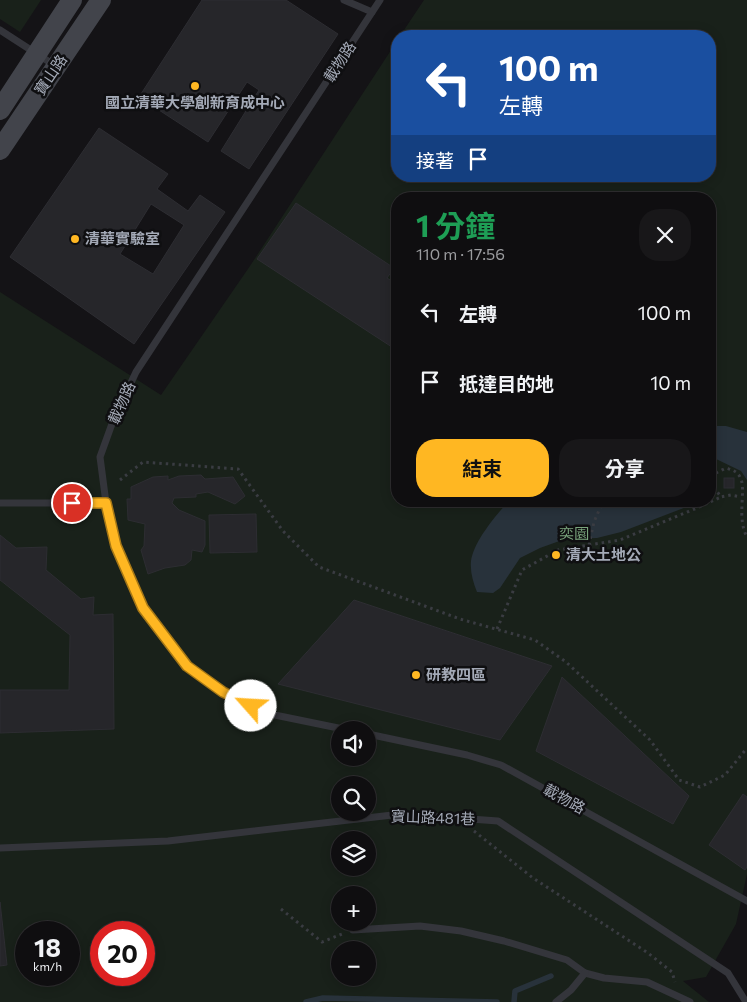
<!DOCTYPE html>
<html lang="zh-TW">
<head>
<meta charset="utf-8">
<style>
  :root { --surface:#0f0e10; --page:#181719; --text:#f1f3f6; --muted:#9b9c9f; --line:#2f2e30; --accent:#ffb722 }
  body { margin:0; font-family:Commissioner,"Noto Sans TC",sans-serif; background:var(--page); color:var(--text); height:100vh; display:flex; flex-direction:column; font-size:19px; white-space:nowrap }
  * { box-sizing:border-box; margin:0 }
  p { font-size:16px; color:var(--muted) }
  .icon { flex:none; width:28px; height:28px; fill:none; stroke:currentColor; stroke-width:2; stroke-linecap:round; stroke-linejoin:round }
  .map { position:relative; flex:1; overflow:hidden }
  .sheet { position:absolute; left:391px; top:192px; width:325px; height:315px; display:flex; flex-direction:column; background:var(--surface); border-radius:20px; box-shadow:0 2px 12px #0003,0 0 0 1px var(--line) }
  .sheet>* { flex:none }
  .top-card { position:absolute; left:391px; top:30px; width:325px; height:152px; border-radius:20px; box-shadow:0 2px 12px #0003,0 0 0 1px var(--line); background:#1a4fa0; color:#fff; overflow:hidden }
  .buttons { position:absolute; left:331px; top:721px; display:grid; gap:10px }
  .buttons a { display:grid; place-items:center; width:45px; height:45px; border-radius:50%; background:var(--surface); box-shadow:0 2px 12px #0003,0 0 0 1px var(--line); font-size:25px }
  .speed { position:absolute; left:15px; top:921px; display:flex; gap:10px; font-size:25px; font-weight:700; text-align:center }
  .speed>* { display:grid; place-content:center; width:65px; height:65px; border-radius:50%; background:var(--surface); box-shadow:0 2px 12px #0003,0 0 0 1px var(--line); line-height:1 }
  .speed small { font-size:12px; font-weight:400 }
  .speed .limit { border:8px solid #d22; background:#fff; color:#111 }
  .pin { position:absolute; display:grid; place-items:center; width:42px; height:42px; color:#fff; margin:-21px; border:2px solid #fff; border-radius:50%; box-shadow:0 1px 5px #0007 }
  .me { position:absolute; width:55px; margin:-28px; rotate:296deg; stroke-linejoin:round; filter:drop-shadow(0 0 4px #0008) }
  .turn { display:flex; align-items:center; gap:18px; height:105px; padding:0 25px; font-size:22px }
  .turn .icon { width:65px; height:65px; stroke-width:2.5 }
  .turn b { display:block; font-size:35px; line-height:42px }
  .then { display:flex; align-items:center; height:48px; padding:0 25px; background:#0003; gap:10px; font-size:19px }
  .round { display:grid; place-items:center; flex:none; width:52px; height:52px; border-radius:20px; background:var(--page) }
  .headline { display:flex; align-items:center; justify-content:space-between; height:85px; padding:0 25px }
  h1 { font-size:30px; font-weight:700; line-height:38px; color:#1e9e55 }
  .button { display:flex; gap:10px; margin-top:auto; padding:10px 25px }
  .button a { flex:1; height:58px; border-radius:20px; background:var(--accent); color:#111; font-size:20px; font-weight:700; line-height:58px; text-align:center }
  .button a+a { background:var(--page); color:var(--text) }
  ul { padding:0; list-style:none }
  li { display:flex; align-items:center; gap:15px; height:70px; padding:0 25px }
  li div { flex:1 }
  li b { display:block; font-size:19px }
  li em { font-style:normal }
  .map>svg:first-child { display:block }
  .green { fill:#19211a; fill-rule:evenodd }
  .water { fill:#28323b }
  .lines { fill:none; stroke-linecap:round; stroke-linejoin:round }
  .stream { stroke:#28323b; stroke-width:5.5 }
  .building { fill:#26262a; stroke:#2d2d32; fill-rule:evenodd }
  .path { stroke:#3a3c42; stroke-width:3; stroke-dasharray:2.5 4; stroke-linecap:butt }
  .lane { stroke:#34353b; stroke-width:7 }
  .secondary { stroke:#42444b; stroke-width:20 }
  .route-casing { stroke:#a67716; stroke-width:12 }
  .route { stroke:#ffb722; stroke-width:9 }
  .poi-dot { fill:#ffb722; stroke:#0f0f11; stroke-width:2 }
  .labels { text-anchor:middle; stroke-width:5; stroke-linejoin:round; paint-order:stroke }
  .street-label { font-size:15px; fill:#a4aab7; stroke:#0f0f11 }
  .poi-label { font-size:15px; font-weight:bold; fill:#a4aab7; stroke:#0f0f11; text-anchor:start }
  .park-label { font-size:15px; fill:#79a47c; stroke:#0f0f11 }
</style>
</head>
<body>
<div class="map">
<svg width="747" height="1002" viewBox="0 0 747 1002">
  <rect width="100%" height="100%" fill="#141316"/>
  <!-- green -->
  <g class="green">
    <polygon points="0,0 41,0 20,32 0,19"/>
    <path d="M424 0H747V874L736 924 706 977 683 981 709 1002H0V292L161 395 250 266 397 41 398 176H710V36H400ZM398 199H710V501H398ZM340 730H368V758H340ZM340 785H368V812H340ZM340 840H368V868H340ZM340 895H368V922H340ZM26 932H69V975H26ZM101 932H144V975H101ZM340 950H368V978H340Z"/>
  </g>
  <!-- water -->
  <g class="water">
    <polygon points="710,426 726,426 747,432 747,480 741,471 714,458 710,458"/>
    <path d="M509 501H702L621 532 597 538 565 539 540 548 520 558 500 588 493 593 477 592C473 582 470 572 471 561 474 541 496 515 509 501Z"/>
  </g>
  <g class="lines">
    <!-- stream -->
    <g class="stream">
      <polyline points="306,1002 323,998 497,1002"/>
      <polyline points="514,1002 515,991 551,976"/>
    </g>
  </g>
  <!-- building -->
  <g class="building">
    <polygon points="202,0 286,0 338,34 249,169 221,151 259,90 247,82 208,142 139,97"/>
    <path d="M99 128 168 174 157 189 188 211 200 195 225 212 134 344 10 257ZM151 204 184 225 153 274 120 254Z"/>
    <polygon points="296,203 394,268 387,278 398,285 398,351 257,259"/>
    <polygon points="201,475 205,479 233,477 245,496 235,504 208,492 196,494 196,497 174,498 172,503 179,510 205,521 205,545 202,552 192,550 191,560 185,565 165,568 148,574 141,550 144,546 145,524 128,520 127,499 131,499 131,487 153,477 168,476 168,480 179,476"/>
    <rect x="724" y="478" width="10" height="10"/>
    <polygon points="256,514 257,552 210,553 209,515"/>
    <polygon points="0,535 16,548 47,547 46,570 81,599 94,597 93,615 113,614 114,729 0,733 0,690 69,690 70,635 0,580"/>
    <polygon points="354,600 552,666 500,740 278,684"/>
    <polygon points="562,677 689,796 673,824 536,751"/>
    <polygon points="743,794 747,797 747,867 745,870 709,845"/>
    <polygon points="0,902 7,965 0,966"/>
  </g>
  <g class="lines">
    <!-- path -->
    <g class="path">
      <path d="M710 476 726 468C732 470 737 471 740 477 747 489 736 517 747 537"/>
      <polyline points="120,480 143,462 238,469 283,531 319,567 460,619 535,640 566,662 650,740 679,780 700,787 725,775 747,748"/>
      <polyline points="710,482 721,497 731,495 741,497"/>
      <polyline points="589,545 594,522 603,501"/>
      <polyline points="497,629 522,570 558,550 620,540 697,508 721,497"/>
      <polyline points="474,831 533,878 648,953 672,972 675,982"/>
      <polyline points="281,909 322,942 342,934"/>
    </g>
    <!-- lane -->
    <g class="lane">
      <polyline points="344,0 372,12"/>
      <polyline points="0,30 54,65"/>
      <polyline points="0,503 106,503"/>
      <polyline points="348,730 265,713 223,692 187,666 143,608 116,546 106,503 100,457 113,421 136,372 380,0"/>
      <polyline points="368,734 467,755 501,765 747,901"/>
      <polyline points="0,848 168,841 401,814 498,821 728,973 746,1002"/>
      <polyline points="353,930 420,926 461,931 504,941 567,960 585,973 604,978 647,982 690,1002"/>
      <polyline points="556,1002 571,990 585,973"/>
    </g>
    <!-- secondary -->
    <g class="secondary">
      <polyline points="0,110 72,0"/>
      <polyline points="0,150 101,0"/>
    </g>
  </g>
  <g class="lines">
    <defs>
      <polyline id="route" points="72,503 106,503 116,546 143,608 187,666 223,692 251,706"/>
    </defs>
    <!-- route casing -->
    <use href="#route" class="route-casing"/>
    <!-- route -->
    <use href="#route" class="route"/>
  </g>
  <!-- markers -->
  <g class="poi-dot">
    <circle cx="195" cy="86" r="5"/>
    <circle cx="75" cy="239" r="5"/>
    <circle cx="556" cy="555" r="5"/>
    <circle cx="416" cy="675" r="5"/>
  </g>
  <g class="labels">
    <!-- street labels -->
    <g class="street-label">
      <text transform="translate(340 62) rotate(-57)" y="5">載物路</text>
      <text transform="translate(51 75) rotate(-56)" y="5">寶山路</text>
      <text transform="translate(122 403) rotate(-66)" y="5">載物路</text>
      <text transform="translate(564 799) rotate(29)" y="5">載物路</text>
      <text transform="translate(433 818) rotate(2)" y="5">寶山路481巷</text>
    </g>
    <!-- poi labels -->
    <g class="poi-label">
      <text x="195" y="108" text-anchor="middle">國立清華大學創新育成中心</text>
      <text x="85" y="244">清華實驗室</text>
      <text x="566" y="560">清大土地公</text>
      <text x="426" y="680">研教四區</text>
    </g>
    <!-- park labels -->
    <g class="park-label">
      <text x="574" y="539">奕園</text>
    </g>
  </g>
</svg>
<div class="buttons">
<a><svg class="icon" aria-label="sound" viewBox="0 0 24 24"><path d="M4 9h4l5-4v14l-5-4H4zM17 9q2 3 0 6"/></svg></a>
<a><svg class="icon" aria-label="search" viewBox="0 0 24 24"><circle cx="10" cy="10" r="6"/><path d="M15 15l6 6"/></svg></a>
<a><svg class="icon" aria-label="layers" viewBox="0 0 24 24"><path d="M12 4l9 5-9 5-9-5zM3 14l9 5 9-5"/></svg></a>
<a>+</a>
<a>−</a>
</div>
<div class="speed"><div>18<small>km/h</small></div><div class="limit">20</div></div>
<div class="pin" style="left:72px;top:503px;background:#d93025"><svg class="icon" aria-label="arrive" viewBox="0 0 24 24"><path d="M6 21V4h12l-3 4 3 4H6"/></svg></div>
<svg class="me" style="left:251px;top:706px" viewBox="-20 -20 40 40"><circle r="19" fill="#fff"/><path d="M0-13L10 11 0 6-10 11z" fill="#ffb722"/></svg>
<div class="top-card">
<div class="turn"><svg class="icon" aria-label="left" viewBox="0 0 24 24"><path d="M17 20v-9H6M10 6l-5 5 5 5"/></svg><div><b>100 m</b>左轉</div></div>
<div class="then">接著<svg class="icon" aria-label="arrive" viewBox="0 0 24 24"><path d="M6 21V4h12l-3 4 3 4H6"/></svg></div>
</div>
<section class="sheet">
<div class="headline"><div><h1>1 分鐘</h1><p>110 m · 17:56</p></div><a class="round"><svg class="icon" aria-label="close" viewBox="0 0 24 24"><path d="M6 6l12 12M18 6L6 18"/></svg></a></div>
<ul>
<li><svg class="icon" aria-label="left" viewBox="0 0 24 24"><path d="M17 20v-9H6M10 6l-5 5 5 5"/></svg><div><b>左轉</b></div><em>100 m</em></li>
<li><svg class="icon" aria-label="arrive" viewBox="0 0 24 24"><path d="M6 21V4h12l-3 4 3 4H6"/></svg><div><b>抵達目的地</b></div><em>10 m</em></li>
</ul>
<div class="button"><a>結束</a><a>分享</a></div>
</section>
</div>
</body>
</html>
